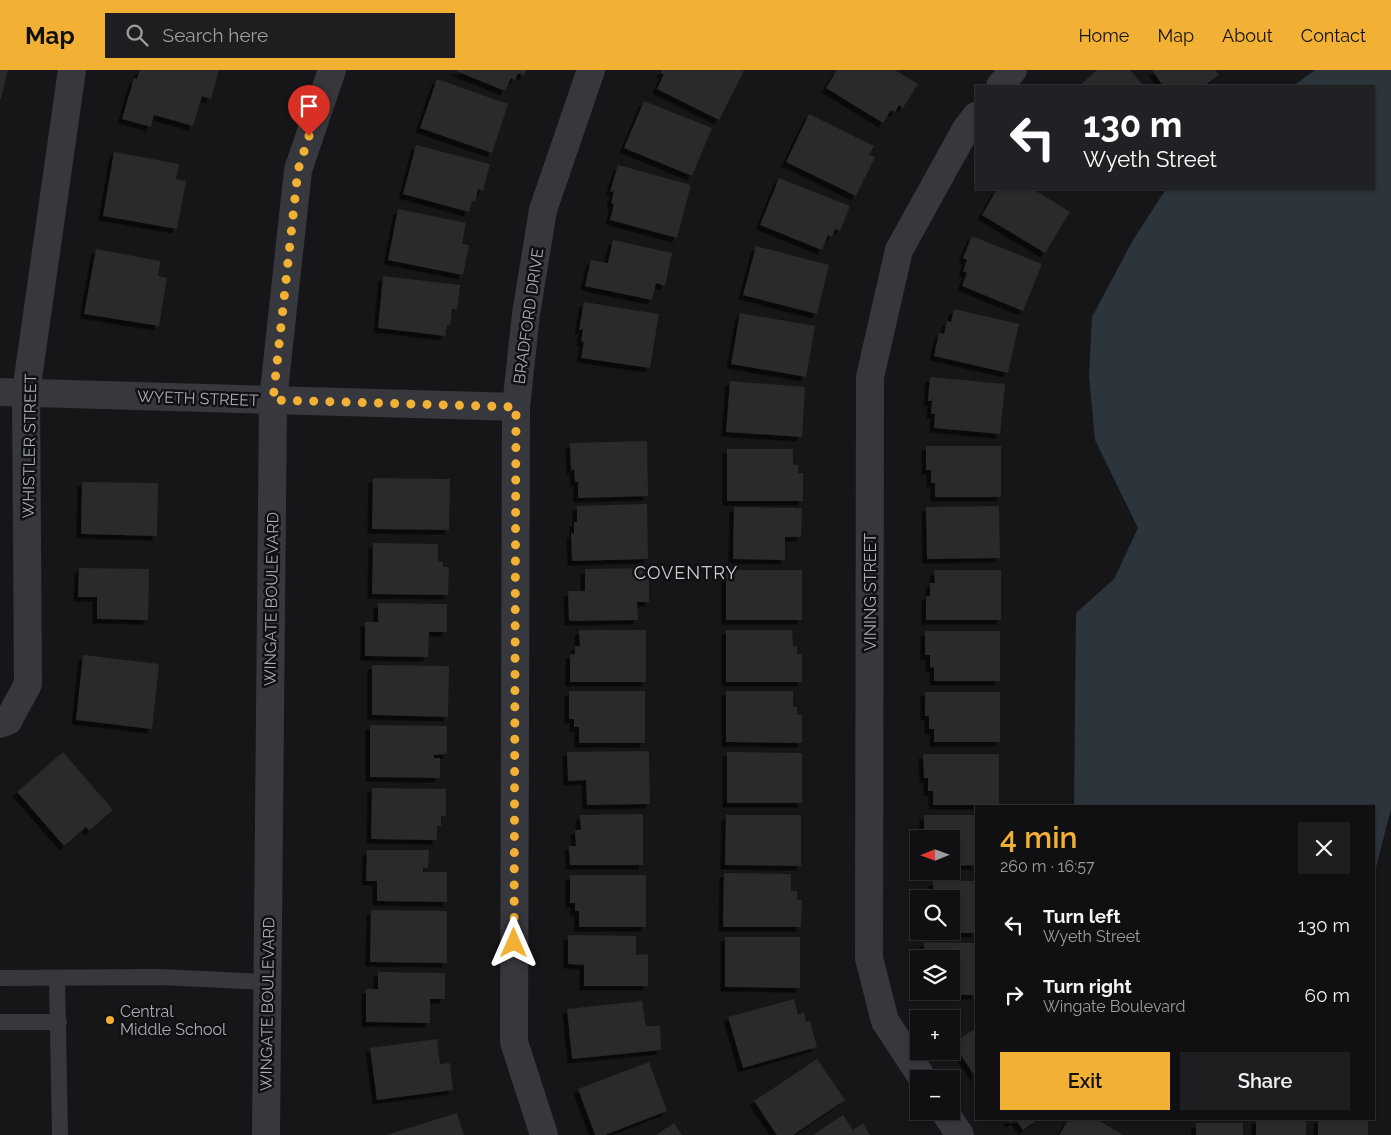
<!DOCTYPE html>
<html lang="en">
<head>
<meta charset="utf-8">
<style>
  :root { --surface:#101012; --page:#1e1e20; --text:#f1f3f6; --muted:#9c9d9f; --line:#303032; --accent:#f2b134 }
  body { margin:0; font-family:Raleway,sans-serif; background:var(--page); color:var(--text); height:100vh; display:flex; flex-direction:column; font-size:19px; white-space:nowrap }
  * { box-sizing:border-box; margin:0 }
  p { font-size:16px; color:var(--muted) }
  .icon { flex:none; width:28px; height:28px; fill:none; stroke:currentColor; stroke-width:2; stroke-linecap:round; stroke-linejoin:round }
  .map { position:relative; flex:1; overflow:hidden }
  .details { position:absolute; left:975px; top:735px; width:400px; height:315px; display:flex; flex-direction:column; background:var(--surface); border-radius:0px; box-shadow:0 1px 4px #0004,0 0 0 1px var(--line) }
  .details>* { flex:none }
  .guide { position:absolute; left:975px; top:15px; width:400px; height:105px; border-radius:0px; box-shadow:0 1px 4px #0004,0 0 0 1px var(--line); background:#202124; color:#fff; overflow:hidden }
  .needle { width:32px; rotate:269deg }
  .controls { position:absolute; left:910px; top:760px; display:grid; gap:10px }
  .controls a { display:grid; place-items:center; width:50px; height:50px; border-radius:0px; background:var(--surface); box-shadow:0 1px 4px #0004,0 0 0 1px var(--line); font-size:25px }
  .pin { position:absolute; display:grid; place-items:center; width:42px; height:42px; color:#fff; margin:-51px -21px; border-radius:50% 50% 50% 0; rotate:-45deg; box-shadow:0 0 5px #0007 }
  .pin .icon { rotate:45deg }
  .me { position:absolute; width:55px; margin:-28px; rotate:0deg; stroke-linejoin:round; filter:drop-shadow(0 0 4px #0008) }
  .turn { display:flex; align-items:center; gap:18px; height:105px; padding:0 25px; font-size:22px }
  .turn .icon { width:65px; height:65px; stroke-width:2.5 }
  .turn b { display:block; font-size:35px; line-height:42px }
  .round { display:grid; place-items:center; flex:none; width:52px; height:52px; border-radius:0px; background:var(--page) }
  .overview { display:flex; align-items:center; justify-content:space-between; height:85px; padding:0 25px }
  h1 { font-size:30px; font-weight:600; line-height:38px; color:var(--accent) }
  .action { display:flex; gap:10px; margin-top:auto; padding:10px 25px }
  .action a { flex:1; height:58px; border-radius:0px; background:var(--accent); color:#111; font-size:20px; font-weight:600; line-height:58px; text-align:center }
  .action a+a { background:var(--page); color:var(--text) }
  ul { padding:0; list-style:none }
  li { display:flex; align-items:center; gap:15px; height:70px; padding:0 25px }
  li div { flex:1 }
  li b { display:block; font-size:19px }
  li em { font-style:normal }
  header { display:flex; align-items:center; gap:30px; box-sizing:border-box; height:70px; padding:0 25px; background:var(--accent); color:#111 }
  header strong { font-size:24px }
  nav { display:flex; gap:28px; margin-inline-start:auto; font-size:18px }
  .search { width:350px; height:45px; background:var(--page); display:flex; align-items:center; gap:12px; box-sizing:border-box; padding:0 18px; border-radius:0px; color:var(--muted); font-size:19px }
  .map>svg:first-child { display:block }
  .water { fill:#2c353c }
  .building { fill:#29292c; filter:url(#shadow) }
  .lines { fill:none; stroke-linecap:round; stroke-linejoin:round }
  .service { stroke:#37383d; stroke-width:16 }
  .minor { stroke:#37383d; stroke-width:28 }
  .tertiary { stroke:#37383d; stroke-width:28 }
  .route { stroke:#f2b134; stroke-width:9; stroke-dasharray:0 16.2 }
  .poi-dot { fill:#f2b134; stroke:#111113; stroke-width:2 }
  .labels { text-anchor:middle; stroke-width:5; stroke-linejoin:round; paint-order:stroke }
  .street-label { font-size:16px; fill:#a8adb8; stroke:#111113 }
  .poi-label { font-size:16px; fill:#a8adb8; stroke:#111113; text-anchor:start }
  .neighbourhood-label { font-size:18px; letter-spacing:1px; fill:#c9ccd4; stroke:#111113 }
</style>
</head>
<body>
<header>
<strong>Map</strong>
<div class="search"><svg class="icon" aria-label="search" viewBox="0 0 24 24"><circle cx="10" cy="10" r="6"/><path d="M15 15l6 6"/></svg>Search here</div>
<nav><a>Home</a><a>Map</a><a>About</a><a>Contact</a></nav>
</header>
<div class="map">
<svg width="1391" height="1065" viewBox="0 0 1391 1065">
  <defs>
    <filter id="shadow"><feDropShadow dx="-4.5" dy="4.5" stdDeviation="0" flood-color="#0009"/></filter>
  </defs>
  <rect width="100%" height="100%" fill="#161618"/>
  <!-- water -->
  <polygon class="water" points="1315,0 1391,0 1391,739 1374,805 1374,736 1074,736 1076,543 1114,509 1138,458 1095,370 1089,306 1092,247 1133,170 1166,119 1374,119 1374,16 1293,16"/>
  <!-- building -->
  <g class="building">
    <polygon points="0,0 8,0 1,29 0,29"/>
    <polygon points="140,0 219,0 211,29 202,26 193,56 154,45 151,57 122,49 134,8 137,9"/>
    <polygon points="454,0 526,0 524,6 518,3 515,10 511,8 505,21"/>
    <polygon points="662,0 741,0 744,1 719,50 657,19 664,4 661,3"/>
    <polygon points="837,0 895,0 918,14 903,38 899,35 895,42 891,40 883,53 826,18"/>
    <polygon points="1097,0 1130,0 1144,16 1079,16"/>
    <polygon points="1152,0 1216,0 1219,5 1204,16 1163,16"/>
    <polygon points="437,9 508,34 492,83 420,58"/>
    <polygon points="644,31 712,58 692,106 624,78"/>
    <polygon points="809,44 874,76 869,85 875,87 856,126 786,92"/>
    <polygon points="416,75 490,94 483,121 478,119 475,132 472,131 469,142 403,124"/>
    <polygon points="114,82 179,94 176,109 186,111 177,159 103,146"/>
    <polygon points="618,95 691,115 677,168 610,150 614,134 611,133 614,121 610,122"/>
    <polygon points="779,108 850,136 840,161 835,159 832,167 828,165 822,180 760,155"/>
    <polygon points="997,119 1033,119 1070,142 1045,183 982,145"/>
    <polygon points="398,139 466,153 462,174 469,175 463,205 388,190"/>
    <polygon points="972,166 1042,194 1023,241 962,216 967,203 963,201 967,190 963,188"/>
    <polygon points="613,170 672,183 665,216 656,213 652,230 585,216 591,190 608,193"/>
    <polygon points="756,176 829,195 817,244 743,225"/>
    <polygon points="96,179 160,191 158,206 167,208 159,256 84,244"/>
    <polygon points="383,206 460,215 457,239 452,239 450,255 447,255 445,266 378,258"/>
    <polygon points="584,232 659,244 650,298 581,288 584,272 581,271 583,259 579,260"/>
    <polygon points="954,239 1019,254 1008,303 934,286 939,263 944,264 947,251 951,252"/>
    <polygon points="740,243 815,256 806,307 731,294"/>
    <polygon points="930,307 1005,314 1000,364 934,358 935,344 931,344 932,331 928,331"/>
    <polygon points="730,311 805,317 802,367 726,362"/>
    <polygon points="647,371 648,426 578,428 578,412 575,412 574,399 571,401 570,373"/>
    <polygon points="926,376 1001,376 1001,427 935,427 935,413 931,413 931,400 926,400"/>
    <polygon points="727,379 793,379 793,395 798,395 798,403 803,403 803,431 727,431"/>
    <polygon points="373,408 450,409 449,460 372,459"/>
    <polygon points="82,412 158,413 157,466 81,464"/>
    <polygon points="647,434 648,489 572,491 571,463 574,464 574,452 577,452 577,436"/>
    <polygon points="999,436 1000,488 927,489 926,437"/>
    <polygon points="734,437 802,438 801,467 785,467 785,490 733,489"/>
    <polygon points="373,473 438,474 438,491 443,492 443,497 449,497 448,525 372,524"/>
    <polygon points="79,498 149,499 148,550 97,549 97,527 78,527"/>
    <polygon points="649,498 649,532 637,532 638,550 569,551 568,521 585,521 585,499"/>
    <rect x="726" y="500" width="76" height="50"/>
    <polygon points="934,500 1001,500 1001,550 926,550 926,526 930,526 930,513 935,513"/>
    <polygon points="378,533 447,534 447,562 429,562 428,587 365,586 365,552 378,552"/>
    <polygon points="579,560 646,560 646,612 570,612 570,584 575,584 575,576 580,576"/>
    <polygon points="726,560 792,560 793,576 797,576 797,584 802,584 802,612 726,612"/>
    <polygon points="925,561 1000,561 1000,611 934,611 934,598 930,597 930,585 925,585"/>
    <polygon points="83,585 159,594 152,659 76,650"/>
    <polygon points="372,595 449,596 448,647 372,645"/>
    <polygon points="569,621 645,621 645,673 579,673 579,657 574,657 574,649 569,649"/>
    <polygon points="726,621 793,621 793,637 797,637 797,645 802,645 802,673 726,672"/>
    <polygon points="925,622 1000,622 1000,672 934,672 934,659 929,659 929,646 925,646"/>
    <polygon points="370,655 447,656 447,684 434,685 434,688 440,688 440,708 370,707"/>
    <polygon points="649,681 650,734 587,735 586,710 568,711 567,682"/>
    <polygon points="63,682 113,740 89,761 86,757 64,776 17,722"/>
    <polygon points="727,682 802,683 802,733 727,733"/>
    <polygon points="923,684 999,684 999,735 933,735 933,721 928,721 928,708 924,708"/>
    <polygon points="372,718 446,719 446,746 441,746 441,756 437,756 437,770 371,769"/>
    <polygon points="643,744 643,795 570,795 569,776 576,776 575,760 581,760 580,745"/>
    <polygon points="726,745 801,745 801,796 725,795"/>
    <polygon points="924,745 976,745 976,795 951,796 951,769 924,769"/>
    <polygon points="367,780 429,780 428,798 423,798 423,802 447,802 447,832 377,831 377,811 366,811"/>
    <polygon points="724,803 791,804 791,821 797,821 797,830 802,830 801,857 723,857"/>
    <polygon points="570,805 646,805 646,857 579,857 579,841 575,841 575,833 570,833"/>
    <polygon points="933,811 976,811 976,863 951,863 951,829 927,829 927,827 933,827"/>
    <polygon points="371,840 447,841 447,893 370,892"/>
    <polygon points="568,865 636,866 636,885 648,884 648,916 584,916 584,895 568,894"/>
    <polygon points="725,867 800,867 800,918 725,917"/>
    <polygon points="924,872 976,873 976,925 933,925 933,921 951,921 951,889 924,889"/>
    <polygon points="378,902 445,903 445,929 430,929 430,953 366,952 366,919 378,919"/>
    <polygon points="794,929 798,945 804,943 806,952 810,951 817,977 743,998 728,947"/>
    <polygon points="642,931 646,956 660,956 661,980 572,989 567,939"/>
    <polygon points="976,958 976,1008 953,973"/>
    <polygon points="437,969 440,994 450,993 453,1020 377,1030 370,978"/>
    <polygon points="817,989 845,1030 793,1065 777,1065 754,1031"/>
    <polygon points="649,992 667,1041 605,1065 595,1065 578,1019"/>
    <polygon points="457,1043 464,1065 386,1065"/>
    <polygon points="843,1045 853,1060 863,1053 870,1065 813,1065"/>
    <polygon points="1007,1049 1038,1049 1023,1060 1016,1050 1010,1053"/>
    <polygon points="1069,1049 1096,1049 1123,1065 1059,1065"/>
    <rect x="1256" y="1049" width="50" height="16"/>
    <rect x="1318" y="1049" width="50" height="16"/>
    <polygon points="674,1053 682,1065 656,1065"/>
    <rect x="1196" y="1053" width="47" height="12"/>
  </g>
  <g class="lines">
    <!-- service -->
    <g class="service">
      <polyline points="0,908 159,907 268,912"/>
      <polyline points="57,908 60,1065"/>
      <polyline points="0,952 59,952"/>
    </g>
    <!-- minor -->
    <g class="minor">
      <polyline points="1000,16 1013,0"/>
      <polyline points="0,322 516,337"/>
      <polyline points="0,654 8,651 28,614 26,322 72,0"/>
      <polyline points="923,1009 885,951 869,888 870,307 899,180 966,59 976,46"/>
      <polyline points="944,1041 960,1065"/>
      <polyline points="544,1065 514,972 516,337 526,244 543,140 591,0"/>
    </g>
    <!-- tertiary -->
    <polyline class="tertiary" points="266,1065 273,330 298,100 332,0"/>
  </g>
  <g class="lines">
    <!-- route -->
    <polyline class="route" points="309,66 298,100 273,330 516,337 514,873"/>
  </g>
  <!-- markers -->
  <circle class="poi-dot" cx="110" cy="950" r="5"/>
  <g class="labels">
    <!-- street labels -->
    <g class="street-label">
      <text transform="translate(528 246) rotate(-82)" y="6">BRADFORD DRIVE</text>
      <text transform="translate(198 328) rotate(2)" y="6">WYETH STREET</text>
      <text transform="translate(29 376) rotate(-89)" y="6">WHISTLER STREET</text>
      <text transform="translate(870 522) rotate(-90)" y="6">VINING STREET</text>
      <text transform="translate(271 529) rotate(-89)" y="6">WINGATE BOULEVARD</text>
      <text transform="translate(267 934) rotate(-89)" y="6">WINGATE BOULEVARD</text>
    </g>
    <!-- poi labels -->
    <g class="poi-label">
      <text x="120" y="947">Central<tspan x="120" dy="18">Middle School</tspan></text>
    </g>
    <!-- neighbourhood labels -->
    <g class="neighbourhood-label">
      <text x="686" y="509">COVENTRY</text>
    </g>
  </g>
</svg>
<div class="controls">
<a><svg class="needle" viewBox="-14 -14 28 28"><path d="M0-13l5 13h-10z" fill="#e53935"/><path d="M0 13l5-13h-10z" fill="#9c9d9f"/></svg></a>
<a><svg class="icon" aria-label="search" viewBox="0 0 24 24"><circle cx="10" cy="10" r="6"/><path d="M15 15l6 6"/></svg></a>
<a><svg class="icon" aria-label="layers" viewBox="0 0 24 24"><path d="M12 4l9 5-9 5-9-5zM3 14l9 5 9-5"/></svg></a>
<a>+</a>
<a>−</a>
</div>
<div class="pin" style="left:309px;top:66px;background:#d93025"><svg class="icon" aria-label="arrive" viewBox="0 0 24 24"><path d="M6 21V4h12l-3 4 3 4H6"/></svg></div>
<svg class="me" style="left:514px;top:873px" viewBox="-20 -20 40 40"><path d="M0-17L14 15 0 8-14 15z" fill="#f2b134" stroke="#fff" stroke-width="4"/></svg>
<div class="guide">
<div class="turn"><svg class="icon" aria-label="left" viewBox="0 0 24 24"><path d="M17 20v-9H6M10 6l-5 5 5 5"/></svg><div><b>130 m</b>Wyeth Street</div></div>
</div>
<section class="details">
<div class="overview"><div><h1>4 min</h1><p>260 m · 16:57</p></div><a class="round"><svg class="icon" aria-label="close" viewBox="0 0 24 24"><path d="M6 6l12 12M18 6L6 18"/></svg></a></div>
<ul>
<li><svg class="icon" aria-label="left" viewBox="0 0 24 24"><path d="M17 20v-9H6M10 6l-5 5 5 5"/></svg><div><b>Turn left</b><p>Wyeth Street</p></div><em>130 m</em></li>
<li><svg class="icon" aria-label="right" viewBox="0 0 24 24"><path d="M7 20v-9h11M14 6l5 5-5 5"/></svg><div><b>Turn right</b><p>Wingate Boulevard</p></div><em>60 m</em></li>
</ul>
<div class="action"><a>Exit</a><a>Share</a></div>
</section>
</div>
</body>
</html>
